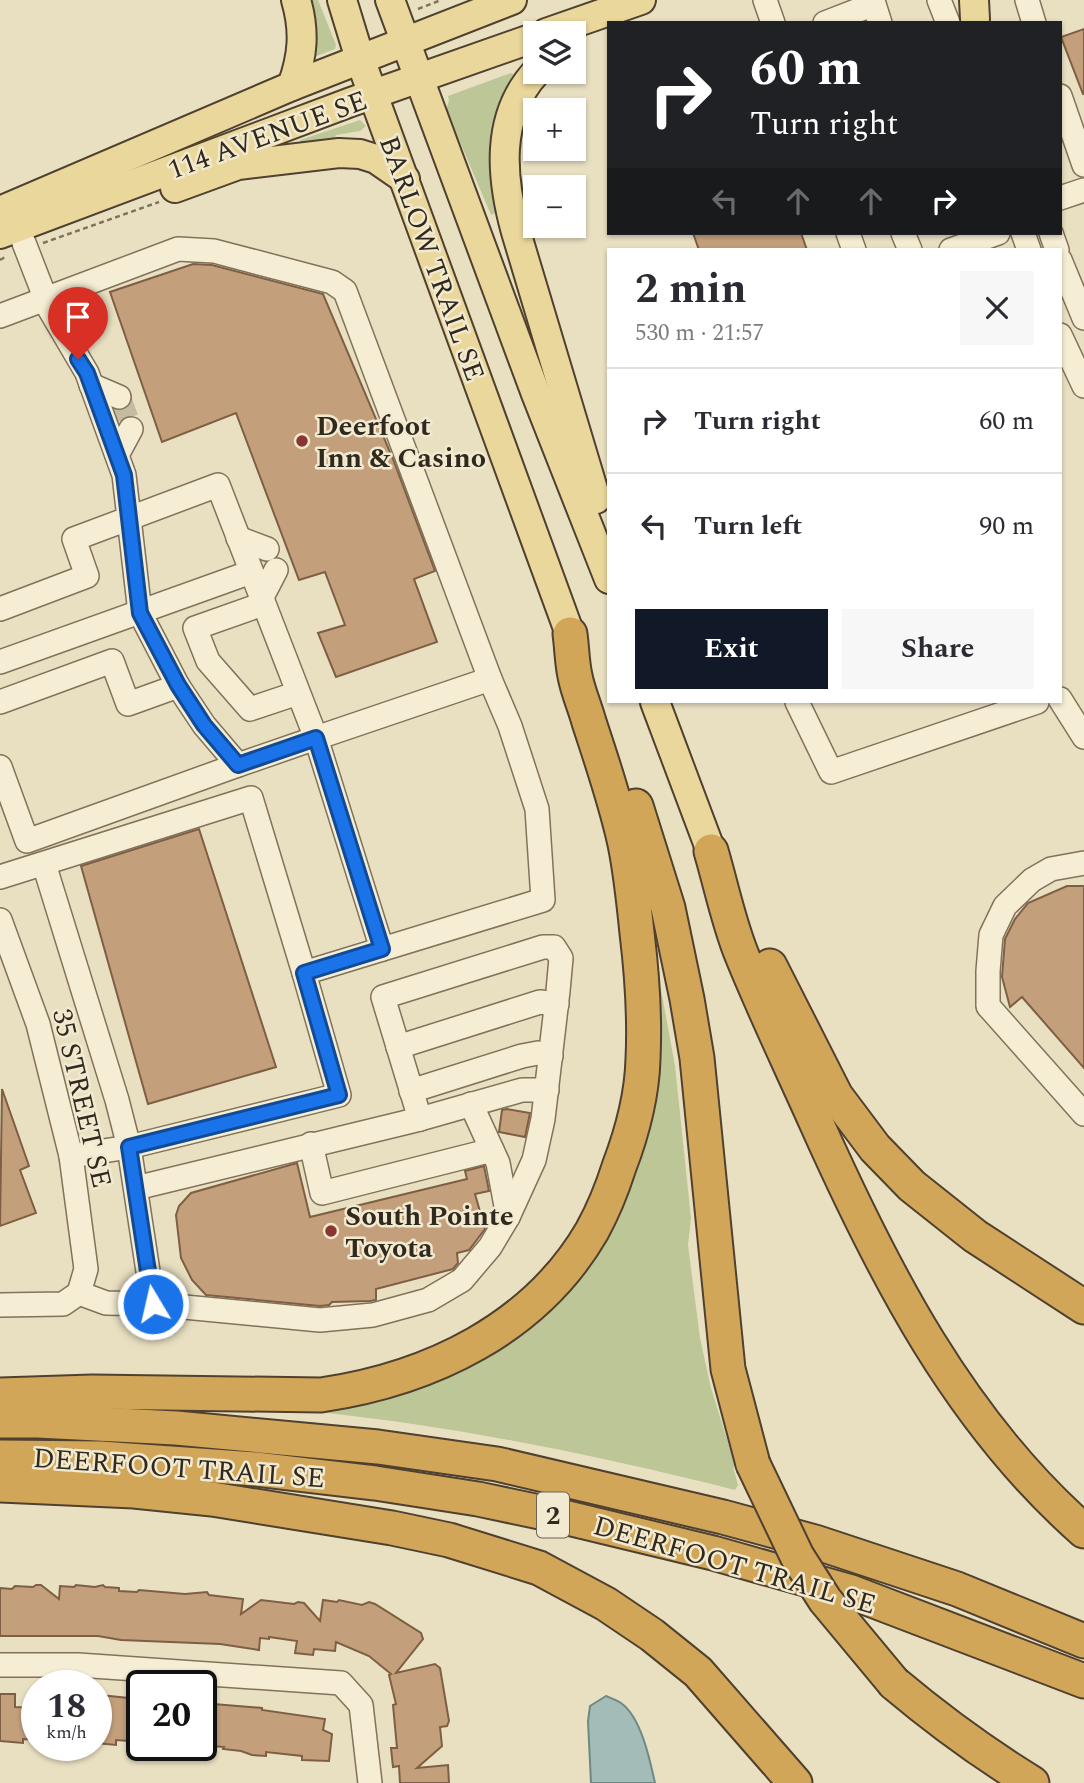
<!DOCTYPE html>
<html lang="en">
<head>
<meta charset="utf-8">
<style>
  :root { --surface:#fff; --page:#f7f7f7; --text:#2b2b33; --muted:#7c7c81; --line:#e1e1e2; --accent:#111827 }
  body { margin:0; font-family:Spectral,serif; background:var(--page); color:var(--text); height:100vh; display:flex; flex-direction:column; font-size:26px; white-space:nowrap }
  * { box-sizing:border-box; margin:0 }
  p { font-size:23px; color:var(--muted) }
  .icon { flex:none; width:38px; height:38px; fill:none; stroke:currentColor; stroke-width:2; stroke-linecap:round; stroke-linejoin:round }
  .map { position:relative; flex:1; overflow:hidden }
  .sheet { position:absolute; left:607px; top:248px; width:455px; height:455px; display:flex; flex-direction:column; background:var(--surface); border-radius:0px; box-shadow:0 2px 5px #0004 }
  .sheet>* { flex:none }
  .hud { position:absolute; left:607px; top:21px; width:455px; height:214px; border-radius:0px; box-shadow:0 2px 5px #0004; background:#202124; color:#fff; overflow:hidden }
  .fabs { position:absolute; left:523px; top:21px; display:grid; gap:14px }
  .fabs a { display:grid; place-items:center; width:63px; height:63px; border-radius:0px; background:var(--surface); box-shadow:0 2px 5px #0004; font-size:35px }
  .speed { position:absolute; left:21px; top:1670px; display:flex; gap:14px; font-size:35px; font-weight:700; text-align:center }
  .speed>* { display:grid; place-content:center; width:91px; height:91px; border-radius:50%; background:var(--surface); box-shadow:0 2px 5px #0004; line-height:1 }
  .speed small { font-size:18px; font-weight:400 }
  .speed .limit { border:4px solid #111; border-radius:10px; background:#fff; color:#111 }
  .pin { position:absolute; display:grid; place-items:center; width:60px; height:60px; color:#fff; margin:-72px -30px; border-radius:50% 50% 50% 0; rotate:-45deg; box-shadow:0 0 7px #0007 }
  .pin .icon { rotate:45deg }
  .me { position:absolute; width:77px; margin:-38px; rotate:351deg; stroke-linejoin:round; filter:drop-shadow(0 0 5px #0008) }
  .turn { display:flex; align-items:center; gap:24px; height:147px; padding:0 28px; font-size:32px }
  .turn .icon { width:91px; height:91px; stroke-width:2.5 }
  .turn b { display:block; font-size:49px; line-height:60px }
  .lanes { display:flex; align-items:center; height:66px; padding:0 28px; background:#0003; justify-content:center; gap:35px; direction:ltr }
  .lanes .off { opacity:.35 }
  .round { display:grid; place-items:center; flex:none; width:74px; height:74px; border-radius:0px; background:var(--page) }
  .head { display:flex; align-items:center; justify-content:space-between; height:119px; padding:0 28px }
  h1 { font-size:42px; font-weight:700; line-height:52px }
  .primary-button { display:flex; gap:14px; margin-top:auto; padding:14px 28px }
  .primary-button a { flex:1; height:80px; border-radius:0px; background:var(--accent); color:#fff; font-size:28px; font-weight:700; line-height:80px; text-align:center }
  .primary-button a+a { background:var(--page); color:var(--text) }
  ul { padding:0; list-style:none }
  li { display:flex; align-items:center; gap:21px; height:105px; padding:0 28px; border-top:2px solid var(--line) }
  li div { flex:1 }
  li b { display:block; font-size:26px }
  li em { font-style:normal }
  .map>svg:first-child { display:block }
  .green { fill:#bdc697 }
  .water { fill:#a4bcb7; stroke:#6c8984; stroke-width:2 }
  .building { fill:#c49f7b; stroke:#7e5f43; stroke-width:2 }
  .lines { fill:none; stroke-linecap:round; stroke-linejoin:round }
  .minor-tunnel { stroke:#c4bba1; stroke-width:23; stroke-dasharray:23 11; stroke-linecap:butt }
  .minor-casing { stroke:#81725b; stroke-width:26 }
  .major-casing { stroke:#4f402f; stroke-width:32 }
  .highway-casing { stroke:#4f402f; stroke-width:37 }
  .path { stroke:#81725b; stroke-width:2.5; stroke-dasharray:5 3.5; stroke-linecap:butt }
  .minor { stroke:#f5eed4; stroke-width:23 }
  .major { stroke:#ead79c; stroke-width:28 }
  .highway { stroke:#d2a659; stroke-width:33 }
  .highway-bridge-casing { stroke:#4f402f; stroke-width:37; stroke-linecap:butt }
  .highway-bridge { stroke:#d2a659; stroke-width:33 }
  .route-casing { stroke:#114b97; stroke-width:18 }
  .route { stroke:#1a73e8; stroke-width:12 }
  .poi-dot { fill:#8a3630; stroke:#f1ead0; stroke-width:2.5 }
  .labels { text-anchor:middle; stroke-width:5; stroke-linejoin:round; paint-order:stroke }
  .shield { fill:#f1ead0; stroke:#6b6353; stroke-width:2 }
  .shield-label { font-size:26px; font-weight:bold; fill:#32291e }
  .street-label { font-size:28px; fill:#32291e; stroke:#f1ead0 }
  .poi-label { font-size:28px; font-weight:bold; fill:#32291e; stroke:#f1ead0; text-anchor:start }
</style>
</head>
<body>
<div class="map">
<svg width="1084" height="1783" viewBox="0 0 1084 1783">
  <rect width="100%" height="100%" fill="#e9e0c2"/>
  <!-- green -->
  <g class="green">
    <polygon points="301,0 318,0 336,45 335,49 314,57"/>
    <polygon points="511,73 515,75 516,82 498,212 491,215 446,109 449,101 448,96"/>
    <polygon points="360,120 366,126 360,131 336,135 332,144 300,143 300,140"/>
    <path d="M656 962 675 1066 691 1218 688 1245 700 1338 711 1388 736 1468 733 1467 738 1485 735 1490C596 1455 460 1427 318 1412L317 1405 402 1390 605 1223Z"/>
  </g>
  <!-- water -->
  <path class="water" d="M606 1696C611 1698 617 1700 621 1703 641 1717 650 1760 655 1783H591L588 1721 590 1706Z"/>
  <!-- building -->
  <g class="building">
    <polygon points="1084,29 1084,94 1083,94 1061,37"/>
    <polygon points="693,233 801,233 807,250 699,250"/>
    <polygon points="193,264 212,265 323,294 393,459 435,571 414,579 437,642 336,677 318,633 345,625 325,572 299,580 236,413 162,442 110,292"/>
    <polygon points="199,829 276,1067 148,1104 81,866"/>
    <polygon points="1067,886 1084,886 1084,1068 1022,997 1010,1007 1002,977 1005,939 1015,919 1028,903"/>
    <polygon points="2,1089 29,1166 20,1170 36,1213 0,1226"/>
    <polygon points="507,1109 530,1113 525,1137 499,1132 502,1110"/>
    <polygon points="297,1163 310,1217 467,1179 465,1171 484,1166 489,1191 475,1194 485,1229 469,1250 457,1253 458,1263 453,1269 376,1289 376,1300 370,1301 332,1302 329,1305 320,1306 206,1295 192,1280 181,1258 176,1215 179,1206 191,1193"/>
    <polygon points="36,1585 41,1585 59,1599 60,1586 74,1587 76,1585 95,1587 103,1585 105,1587 119,1588 119,1591 137,1592 139,1590 185,1594 207,1592 209,1595 243,1599 241,1614 261,1600 294,1604 298,1602 304,1603 320,1621 323,1600 337,1602 339,1600 362,1605 369,1602 375,1604 421,1633 423,1639 396,1673 435,1664 440,1668 449,1721 447,1726 440,1727 442,1746 417,1768 448,1765 449,1783 400,1783 399,1766 393,1767 391,1748 397,1748 393,1705 396,1704 389,1675 391,1674 369,1656 336,1642 335,1651 314,1649 313,1655 295,1653 297,1641 269,1637 269,1639 260,1638 259,1650 220,1644 121,1640 98,1636 0,1636 0,1588 12,1589 15,1586 33,1587"/>
    <polygon points="0,1694 15,1694 15,1707 37,1708 37,1740 23,1739 23,1743 0,1741"/>
    <polygon points="100,1695 138,1699 137,1711 142,1711 142,1742 116,1740 116,1745 96,1743 96,1708 99,1708"/>
    <polygon points="201,1703 262,1708 262,1710 325,1719 323,1730 332,1734 329,1761 302,1760 302,1756 266,1752 266,1756 252,1755 241,1751 223,1749 224,1747 201,1745"/>
  </g>
  <g class="lines">
    <!-- minor-tunnel -->
    <polyline class="minor-tunnel" points="119,397 131,429"/>
    <defs>
      <g id="minor">
        <polyline points="765,0 773,23"/>
        <polyline points="939,0 948,23"/>
        <polyline points="1027,0 1034,23"/>
        <polyline points="825,23 874,4 880,23"/>
        <polyline points="1060,96 1084,165"/>
        <polyline points="1060,198 1084,190"/>
        <polyline points="848,233 854,250"/>
        <polyline points="903,233 910,250"/>
        <polyline points="1023,233 1029,250"/>
        <polyline points="1051,233 1057,250"/>
        <polyline points="951,250 998,233"/>
        <polyline points="1060,260 1084,318"/>
        <polyline points="0,316 178,249 214,251 332,282 345,291 490,679 316,738 382,949"/>
        <polyline points="1060,335 1084,386"/>
        <polyline points="91,385 119,397"/>
        <polyline points="117,455 131,429"/>
        <polyline points="238,538 267,549"/>
        <polyline points="261,599 276,570"/>
        <polyline points="263,604 195,628 208,661 250,709 298,693"/>
        <path d="M0 609 87 576 74 539C122 521 170 503 218 485L316 738 238 765 204 725 178 686 140 613 124 475 87 373 50 310 24 243"/>
        <polyline points="0,662 251,572"/>
        <polyline points="1060,699 1084,737"/>
        <polyline points="0,702 112,661 128,704 178,686"/>
        <polyline points="797,702 831,772 1037,702"/>
        <polyline points="0,767 27,841 238,765"/>
        <polyline points="1084,863 1051,869 1032,880 1005,906 991,935 988,971 988,1006 1084,1114"/>
        <polyline points="44,864 117,1100 129,1147 153,1304"/>
        <polyline points="0,877 251,798 304,973 543,900 537,809 510,726 490,679"/>
        <polyline points="0,920 38,1024 71,1156 86,1269 79,1293"/>
        <polyline points="398,1047 540,1002 557,1004"/>
        <polyline points="411,1091 522,1056 538,1053 551,1056"/>
        <polyline points="311,1144 322,1193 492,1150 471,1104"/>
        <polyline points="492,1150 498,1163 508,1217"/>
        <polyline points="71,1156 129,1147 339,1095 304,973"/>
        <polyline points="136,1188 420,1119 522,1090 547,1090"/>
        <polyline points="79,1293 106,1303 153,1304 320,1320 373,1315 428,1300 462,1280 490,1247 508,1217 534,1160 543,1119 558,991 561,958 554,947 543,947 383,997 420,1119"/>
        <polyline points="0,1305 63,1304 79,1293"/>
        <polyline points="0,1665 78,1665 341,1683 361,1705 370,1783"/>
      </g>
      <g id="major">
        <polyline points="342,0 360,59 570,634"/>
        <polyline points="390,0 536,394 609,579"/>
        <polyline points="974,0 975,19"/>
        <polyline points="546,33 641,0"/>
        <path d="M536 72C495 117 501 178 516 232L596 499"/>
        <path d="M292 86C303 56 305 31 296 0"/>
        <polyline points="175,188 238,165 339,153 360,154 376,159 405,179"/>
        <polyline points="0,211 292,86 512,0"/>
        <polyline points="0,234 351,102 536,37"/>
        <polyline points="655,702 711,851"/>
      </g>
      <g id="highway">
        <polyline points="636,806 668,908 687,999 697,1058 728,1369 753,1464"/>
        <path d="M711 851C721 885 728 920 741 953 764 1010 791 1066 816 1122 883 1272 959 1421 1084 1531"/>
        <polyline points="770,966 836,1096 875,1148 912,1186 975,1236 1084,1307"/>
        <path d="M0 1395 92 1392 321 1395C430 1379 535 1329 592 1231 603 1211 612 1189 619 1167 632 1133 642 1096 643 1059 645 1017 642 974 637 933 634 903 631 873 625 844 616 802 602 762 589 722 585 707 578 692 575 676 572 663 572 648 570 634"/>
        <polyline points="0,1421 38,1421 176,1428 378,1447 497,1464 723,1517 815,1542 957,1589 1084,1641"/>
        <polyline points="0,1457 100,1458 255,1469 375,1483 478,1499 568,1518 713,1553 851,1592 1084,1681"/>
        <polyline points="0,1485 134,1491 212,1499 392,1528 449,1540 539,1568 606,1604 652,1635 698,1672 795,1783"/>
        <path d="M894 1683C938 1720 983 1753 1032 1783"/>
      </g>
    </defs>
    <!-- minor casing -->
    <use href="#minor" class="minor-casing"/>
    <!-- major casing -->
    <use href="#major" class="major-casing"/>
    <!-- highway casing -->
    <use href="#highway" class="highway-casing"/>
    <!-- path -->
    <g class="path">
      <polyline points="418,9 441,0"/>
      <polyline points="43,243 159,202"/>
      <polyline points="0,260 7,256"/>
    </g>
    <!-- minor -->
    <use href="#minor" class="minor"/>
    <!-- major -->
    <use href="#major" class="major"/>
    <!-- highway -->
    <use href="#highway" class="highway"/>
    <defs>
      <polyline id="highway-bridge" points="753,1464 797,1556 825,1600 894,1683"/>
    </defs>
    <!-- highway-bridge casing -->
    <use href="#highway-bridge" class="highway-bridge-casing"/>
    <!-- highway-bridge -->
    <use href="#highway-bridge" class="highway-bridge"/>
  </g>
  <g class="lines">
    <defs>
      <polyline id="route" points="78,359 87,373 124,475 140,613 178,685 204,725 238,765 316,738 382,949 304,973 339,1095 129,1147 153,1304"/>
    </defs>
    <!-- route casing -->
    <use href="#route" class="route-casing"/>
    <!-- route -->
    <use href="#route" class="route"/>
  </g>
  <!-- markers -->
  <g class="poi-dot">
    <circle cx="302" cy="441" r="7"/>
    <circle cx="331" cy="1231" r="7"/>
  </g>
  <g class="labels">
    <!-- shield labels -->
    <rect class="shield" x="537" y="1492.5" width="32" height="45" rx="5"/>
    <g class="shield-label">
      <text x="553" y="1524">2</text>
    </g>
    <!-- street labels -->
    <g class="street-label">
      <text transform="translate(267 134) rotate(-20)" y="10">114 AVENUE SE</text>
      <text transform="translate(433 258) rotate(70)" y="10">BARLOW TRAIL SE</text>
      <text transform="translate(83 1098) rotate(77)" y="10">35 STREET SE</text>
      <text transform="translate(179 1467) rotate(4)" y="10">DEERFOOT TRAIL SE</text>
      <text transform="translate(735 1564) rotate(16)" y="10">DEERFOOT TRAIL SE</text>
    </g>
    <!-- poi labels -->
    <g class="poi-label">
      <text x="316" y="435">Deerfoot<tspan x="316" dy="32">Inn &amp; Casino</tspan></text>
      <text x="345" y="1225">South Pointe<tspan x="345" dy="32">Toyota</tspan></text>
    </g>
  </g>
</svg>
<div class="fabs">
<a><svg class="icon" aria-label="layers" viewBox="0 0 24 24"><path d="M12 4l9 5-9 5-9-5zM3 14l9 5 9-5"/></svg></a>
<a>+</a>
<a>−</a>
</div>
<div class="speed"><div>18<small>km/h</small></div><div class="limit">20</div></div>
<div class="pin" style="left:78px;top:359px;background:#d93025"><svg class="icon" aria-label="arrive" viewBox="0 0 24 24"><path d="M6 21V4h12l-3 4 3 4H6"/></svg></div>
<svg class="me" style="left:153px;top:1304px" viewBox="-20 -20 40 40"><circle r="17" fill="#1a73e8" stroke="#fff" stroke-width="3"/><path d="M0-11L8 9 0 5-8 9z" fill="#fff"/></svg>
<div class="hud">
<div class="turn"><svg class="icon" aria-label="right" viewBox="0 0 24 24"><path d="M7 20v-9h11M14 6l5 5-5 5"/></svg><div><b>60 m</b>Turn right</div></div>
<div class="lanes"><svg class="icon off" aria-label="left" viewBox="0 0 24 24"><path d="M17 20v-9H6M10 6l-5 5 5 5"/></svg><svg class="icon off" aria-label="ahead" viewBox="0 0 24 24"><path d="M12 20V5M6 11l6-6 6 6"/></svg><svg class="icon off" aria-label="ahead" viewBox="0 0 24 24"><path d="M12 20V5M6 11l6-6 6 6"/></svg><svg class="icon" aria-label="right" viewBox="0 0 24 24"><path d="M7 20v-9h11M14 6l5 5-5 5"/></svg></div>
</div>
<section class="sheet">
<div class="head"><div><h1>2 min</h1><p>530 m · 21:57</p></div><a class="round"><svg class="icon" aria-label="close" viewBox="0 0 24 24"><path d="M6 6l12 12M18 6L6 18"/></svg></a></div>
<ul>
<li><svg class="icon" aria-label="right" viewBox="0 0 24 24"><path d="M7 20v-9h11M14 6l5 5-5 5"/></svg><div><b>Turn right</b></div><em>60 m</em></li>
<li><svg class="icon" aria-label="left" viewBox="0 0 24 24"><path d="M17 20v-9H6M10 6l-5 5 5 5"/></svg><div><b>Turn left</b></div><em>90 m</em></li>
</ul>
<div class="primary-button"><a>Exit</a><a>Share</a></div>
</section>
</div>
</body>
</html>
